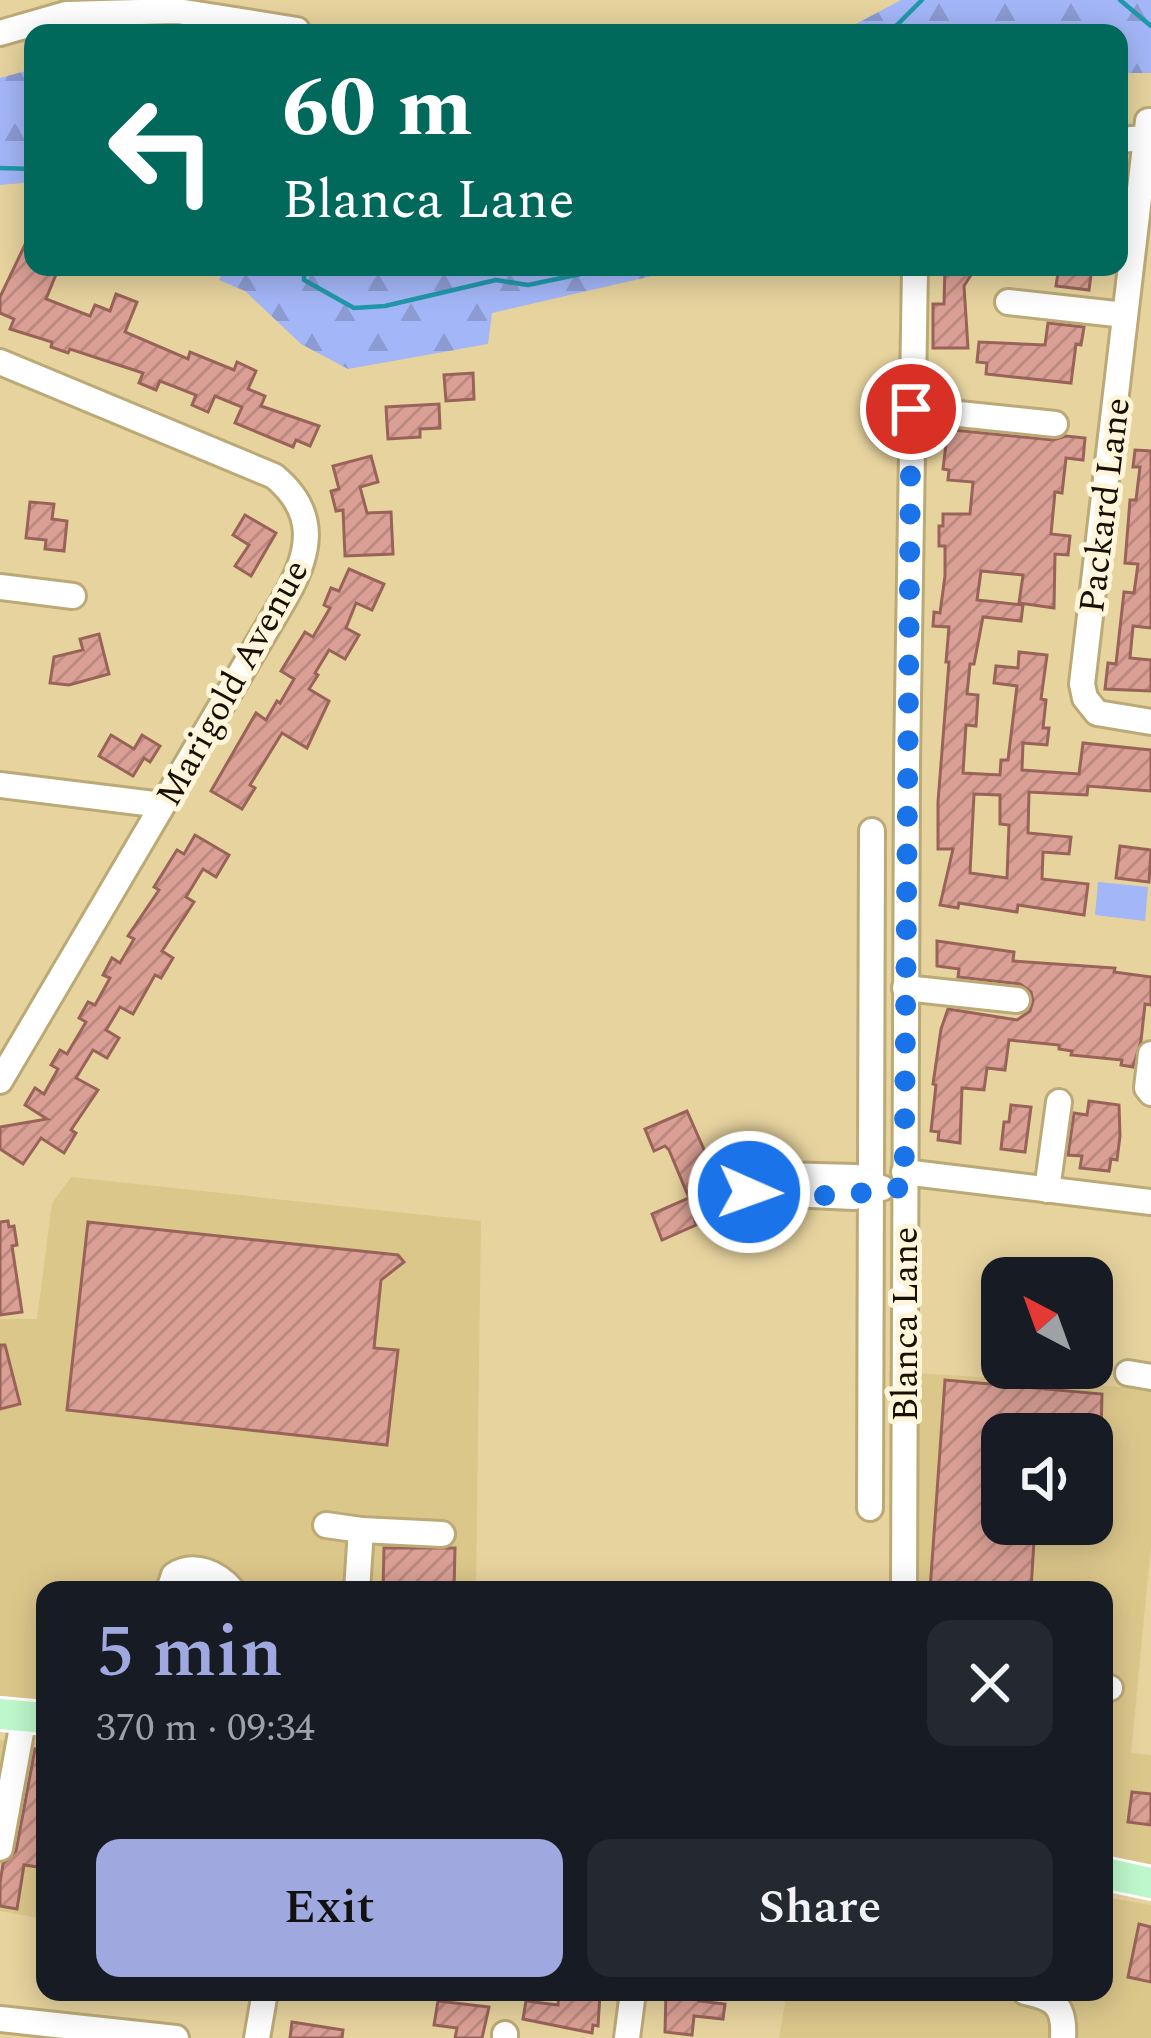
<!DOCTYPE html>
<html lang="en">
<head>
<meta charset="utf-8">
<style>
  :root { --surface:#171b24; --page:#242831; --text:#f1f3f6; --muted:#9ea1a6; --accent:#a0a9df }
  body { margin:0; font-family:Spectral,serif; background:var(--page); color:var(--text); height:100vh; display:flex; flex-direction:column; font-size:45px; white-space:nowrap }
  * { box-sizing:border-box; margin:0 }
  p { font-size:39px; color:var(--muted) }
  .icon { flex:none; width:66px; height:66px; fill:none; stroke:currentColor; stroke-width:2; stroke-linecap:round; stroke-linejoin:round }
  .map { position:relative; flex:1; overflow:hidden }
  .drawer { position:absolute; left:36px; top:1581px; width:1077px; height:420px; display:flex; flex-direction:column; background:var(--surface); border-radius:24px; box-shadow:0 6px 30px #0003 }
  .drawer>* { flex:none }
  .hud { position:absolute; left:24px; top:24px; width:1104px; height:252px; border-radius:24px; box-shadow:0 6px 30px #0003; background:#00695c; color:#fff; overflow:hidden }
  .needle { width:78px; rotate:319deg }
  .tools { position:absolute; left:981px; top:1257px; display:grid; gap:24px }
  .tools a { display:grid; place-items:center; width:132px; height:132px; border-radius:24px; background:var(--surface); box-shadow:0 6px 30px #0003; font-size:60px }
  .pin { position:absolute; display:grid; place-items:center; width:102px; height:102px; color:#fff; margin:-51px; border:6px solid #fff; border-radius:50%; box-shadow:0 3px 12px #0007 }
  .me { position:absolute; width:132px; margin:-66px; rotate:92deg; stroke-linejoin:round; filter:drop-shadow(0 0 9px #0008) }
  .turn { display:flex; align-items:center; gap:42px; height:252px; padding:0 60px; font-size:54px }
  .turn .icon { width:156px; height:156px; stroke-width:2.5 }
  .turn b { display:block; font-size:84px; line-height:102px }
  .round { display:grid; place-items:center; flex:none; width:126px; height:126px; border-radius:24px; background:var(--page) }
  .overview { display:flex; align-items:center; justify-content:space-between; height:204px; padding:0 60px }
  h1 { font-size:72px; font-weight:600; line-height:90px; color:var(--accent) }
  .primary-button { display:flex; gap:24px; margin-top:auto; padding:24px 60px }
  .primary-button a { flex:1; height:138px; border-radius:24px; background:var(--accent); color:#111; font-size:48px; font-weight:600; line-height:138px; text-align:center }
  .primary-button a+a { background:var(--page); color:var(--text) }
  .map>svg:first-child { display:block }
  .built { fill:#dcc78b; fill-rule:evenodd }
  .forest { fill:url(#forest-firs) }
  .pitch { fill:#a3b6f7 }
  .lines { fill:none; stroke-linecap:round; stroke-linejoin:round }
  .stream { stroke:#2198aa; stroke-width:4.5 }
  .building { fill:url(#building-hatch); stroke:#996359; stroke-width:3; fill-rule:evenodd }
  .minor-casing { stroke:#bba976; stroke-width:30 }
  .major-casing { stroke:#fff; stroke-width:36 }
  .minor { stroke:#fff; stroke-width:24 }
  .major { stroke:#bdf7cb; stroke-width:30 }
  .route { stroke:#1a73e8; stroke-width:21; stroke-dasharray:0 37.8 }
  .labels { text-anchor:middle; stroke-width:10; stroke-linejoin:round; paint-order:stroke }
  .street-label { font-size:36px; fill:#171000; stroke:#fef5da }
</style>
</head>
<body>
<div class="map">
<svg width="1151" height="2038" viewBox="0 0 1151 2038">
  <defs>
    <pattern id="forest-firs" width="22" height="20" patternUnits="userSpaceOnUse" patternTransform="scale(3)"><rect width="22" height="20" fill="#a3b6f7"/><path d="M5 1l3.5 6h-7zM16 11l3.5 6h-7z" fill="#8c9bd2"/></pattern>
    <pattern id="building-hatch" width="6" height="6" patternUnits="userSpaceOnUse" patternTransform="scale(3)"><rect width="6" height="6" fill="#dba095"/><path d="M-1 1l2-2M0 6l6-6M5 7l2-2" fill="none" stroke="#bb897f"/></pattern>
  </defs>
  <rect width="100%" height="100%" fill="#e6d39e"/>
  <!-- built -->
  <g class="built">
    <polygon points="71,1177 481,1221 476,1583 568,1590 45,1590 45,1710 0,1705 0,1319 37,1319 52,1203"/>
    <path d="M889 1371 1151 1389V1545L1131 1753 1151 1755V1868L1104 1860V1590H892ZM1002 1434H1092V1524H1002Z"/>
    <polygon points="0,1740 45,1744 45,1919 0,1911"/>
    <polygon points="1104,1897 1151,1905 1151,2038 779,2038 787,1992 1104,1992"/>
  </g>
  <!-- forest -->
  <g class="forest">
    <polygon points="901,0 1151,0 1151,73 1119,73 1119,33 839,33"/>
    <polygon points="33,69 33,182 0,185 0,78"/>
    <polygon points="225,267 691,267 492,313 488,344 348,369 301,344 245,291 219,280"/>
  </g>
  <!-- pitch -->
  <polygon class="pitch" points="1098,882 1148,887 1145,921 1095,915"/>
  <g class="lines">
    <!-- stream -->
    <g class="stream">
      <polyline points="1120,0 1151,26"/>
      <polyline points="889,33 922,0"/>
      <polyline points="0,168 33,169"/>
      <polyline points="304,267 304,280 354,308 385,306 496,280 528,285 614,267"/>
    </g>
  </g>
  <!-- building -->
  <g class="building">
    <polygon points="33,228 33,267 59,267 46,299 90,316 95,305 110,311 116,294 137,302 125,332 188,359 190,352 234,370 237,362 256,371 248,389 265,396 261,406 319,426 310,446 296,440 293,447 235,423 242,407 215,396 208,412 192,405 196,395 160,381 156,390 139,383 143,373 70,349 68,353 51,347 52,342 10,329 14,319 0,313 0,297"/>
    <polygon points="945,267 976,267 964,286 968,348 933,348 933,304 944,304"/>
    <polygon points="1059,267 1092,267 1089,290 1056,286"/>
    <polygon points="1048,323 1084,327 1081,345 1076,344 1071,383 986,374 987,363 977,362 979,342 1045,345"/>
    <polygon points="473,373 474,399 446,401 444,375"/>
    <polygon points="439,404 440,428 420,429 420,437 388,439 386,407"/>
    <path d="M933 428 1053 440 1066 436 1085 438 1083 460 1066 458 1062 493 1055 492 1051 534 1070 536 1068 555 1055 554 1054 608 1019 603 1023 575 981 571 977 600 1023 605 1021 621 983 617 974 664H970L967 694 978 695 976 726 966 725 963 773 1000 775 1001 760H1008L1017 686 994 683 996 666 1018 668 1019 652 1047 655 1041 699 1046 700 1043 728H1049L1047 745 1023 743 1022 770 1079 774 1083 743 1151 750V791L1088 786 1087 795 1029 792 1028 833 1071 837 1069 854 1043 852 1042 879 1088 884 1084 915 1018 905 1017 912 959 903 958 908 940 905 953 849H938V802L949 662H946L949 627 933 626 934 612 940 613 945 576V546H939V526H943V514H970L973 482 948 480 949 470 943 469 946 444 932 442ZM974 794 1000 795V824L1009 825 1007 878 970 873Z"/>
    <polygon points="1135,450 1151,451 1151,628 1133,626 1130,658 1151,660 1151,691 1105,689 1108,663 1116,664 1124,592 1134,593 1138,564 1125,563 1130,500 1136,500 1140,467 1133,467"/>
    <polygon points="371,456 378,482 360,487 367,513 391,512 393,554 345,556 343,510 336,511 331,491 339,489 333,466"/>
    <polygon points="30,502 54,504 52,519 67,521 64,551 45,549 46,540 26,538"/>
    <polygon points="245,515 276,533 251,576 235,566 249,545 233,535"/>
    <polygon points="349,569 384,584 372,610 356,603 346,628 359,635 345,659 329,650 315,673 318,675 309,689 329,701 307,748 282,733 250,785 255,788 242,809 211,791 256,713 266,720 277,701 280,703 294,679 281,671 305,632 313,637 330,608 324,605 331,588 339,591"/>
    <polygon points="99,634 109,674 69,685 50,683 54,657 83,650 80,639"/>
    <polygon points="111,735 134,749 142,735 160,746 150,762 144,758 133,776 99,756"/>
    <polygon points="195,835 229,855 216,877 203,869 186,897 194,902 162,951 173,958 161,978 155,975 133,1014 120,1007 106,1030 119,1038 107,1058 93,1050 76,1078 98,1090 71,1130 76,1133 64,1153 41,1138 23,1164 0,1149 0,1127 47,1119 25,1105 35,1088 44,1094 58,1069 51,1065 60,1050 67,1054 86,1022 79,1018 88,1002 95,1005 110,978 103,975 112,958 120,963 134,939 128,936 159,890 154,887 177,850 184,854"/>
    <polygon points="1120,846 1151,850 1149,882 1116,878"/>
    <polygon points="937,941 1014,952 1013,961 1115,968 1114,972 1151,977 1151,1005 1145,1004 1141,1041 1133,1067 1121,1065 1122,1060 1071,1055 1072,1051 1059,1049 1059,1045 1009,1040 1005,1070 987,1068 984,1090 962,1088 960,1143 938,1140 939,1132 931,1131 936,1085 933,1084 941,1029 948,1009 1017,1020 1030,1011 1033,1001 1031,992 1020,984 958,977 959,969 937,966"/>
    <polygon points="1089,1101 1119,1105 1120,1136 1117,1160 1111,1159 1109,1171 1080,1168 1082,1156 1068,1155 1074,1113 1087,1115"/>
    <polygon points="1011,1105 1031,1107 1025,1152 1001,1149 1004,1122 1009,1122"/>
    <polygon points="687,1111 728,1204 694,1218 696,1225 662,1240 652,1214 689,1198 669,1150 665,1146 654,1151 645,1129"/>
    <polygon points="8,1221 9,1227 14,1226 17,1245 12,1246 22,1312 0,1315 0,1222"/>
    <polygon points="88,1222 398,1255 404,1262 381,1280 374,1348 398,1350 387,1445 67,1410"/>
    <polygon points="0,1345 5,1345 20,1404 0,1409"/>
    <polygon points="945,1380 1102,1394 1101,1434 1002,1434 1002,1524 1035,1524 1031,1590 930,1590"/>
    <polygon points="384,1548 455,1548 454,1590 383,1590"/>
    <polygon points="35,1749 45,1750 45,1868 24,1865 17,1909 0,1906 0,1883 3,1864 16,1851"/>
    <polygon points="1132,1792 1151,1794 1151,1825 1128,1822"/>
    <polygon points="1139,1924 1151,1927 1151,1982 1128,1977"/>
    <polygon points="559,1992 600,1994 598,2026 593,2025 592,2033 523,2019 526,2001 558,2005"/>
    <polygon points="666,1992 700,1992 699,2001 725,2004 723,2019 694,2016 692,2035 665,2032"/>
    <polygon points="438,2001 489,2007 482,2038 455,2038 457,2028 434,2025"/>
    <polygon points="292,2022 343,2030 342,2038 290,2038"/>
  </g>
  <g class="lines">
    <defs>
      <g id="minor">
        <polyline points="0,33 66,14 177,11 297,30"/>
        <polyline points="1148,121 1082,684 1085,698 1097,713 1151,722"/>
        <polyline points="1119,140 1145,138"/>
        <polyline points="1008,302 1125,315"/>
        <path d="M0 362 274 476C318 512 311 552 286 596L0 1081"/>
        <polyline points="911,409 1055,424"/>
        <polyline points="0,587 73,596"/>
        <polyline points="0,785 162,805"/>
        <polyline points="905,988 1017,1000"/>
        <polyline points="1151,1054 1147,1088 1151,1093"/>
        <polyline points="904,1172 1151,1202"/>
        <polyline points="748,1174 856,1177 870,1188"/>
        <polyline points="1047,1190 1059,1102"/>
        <polyline points="749,1192 854,1197 870,1188 882,1188"/>
        <polyline points="1128,1373 1151,1377"/>
        <polyline points="870,1508 872,831"/>
        <polyline points="326,1525 361,1530 357,1590"/>
        <polyline points="361,1530 442,1534"/>
        <path d="M169 1590 174 1575C194 1562 218 1573 232 1590"/>
        <polyline points="904,1590 907,762 915,267"/>
        <polyline points="1104,1687 1110,1688"/>
        <polyline points="0,1848 24,1716"/>
        <path d="M1025 1992C1055 1998 1065 2006 1063 2038"/>
        <polyline points="0,2019 176,2038"/>
        <polyline points="257,2038 265,1992"/>
        <polyline points="505,2038 505,2034"/>
        <polyline points="627,2038 633,1992"/>
      </g>
      <g id="major">
        <polyline points="0,1714 45,1718"/>
        <polyline points="1104,1873 1151,1883"/>
      </g>
    </defs>
    <!-- minor casing -->
    <use href="#minor" class="minor-casing"/>
    <!-- major casing -->
    <use href="#major" class="major-casing"/>
    <!-- minor -->
    <use href="#minor" class="minor"/>
    <!-- major -->
    <use href="#major" class="major"/>
  </g>
  <g class="lines">
    <!-- route -->
    <polyline class="route" points="749,1192 854,1197 870,1188 904,1188 911,409"/>
  </g>
  <g class="labels">
    <!-- street labels -->
    <g class="street-label">
      <text transform="translate(1103 505) rotate(-83)" y="13">Packard Lane</text>
      <text transform="translate(231 682) rotate(-61)" y="13">Marigold Avenue</text>
      <text transform="translate(904 1324) rotate(-90)" y="13">Blanca Lane</text>
    </g>
  </g>
</svg>
<div class="tools">
<a><svg class="needle" viewBox="-14 -14 28 28"><path d="M0-13l5 13h-10z" fill="#e53935"/><path d="M0 13l5-13h-10z" fill="#9ea1a6"/></svg></a>
<a><svg class="icon" aria-label="sound" viewBox="0 0 24 24"><path d="M4 9h4l5-4v14l-5-4H4zM17 9q2 3 0 6"/></svg></a>
</div>
<div class="pin" style="left:911px;top:409px;background:#d93025"><svg class="icon" aria-label="arrive" viewBox="0 0 24 24"><path d="M6 21V4h12l-3 4 3 4H6"/></svg></div>
<svg class="me" style="left:749px;top:1192px" viewBox="-20 -20 40 40"><circle r="17" fill="#1a73e8" stroke="#fff" stroke-width="3"/><path d="M0-11L8 9 0 5-8 9z" fill="#fff"/></svg>
<div class="hud">
<div class="turn"><svg class="icon" aria-label="left" viewBox="0 0 24 24"><path d="M17 20v-9H6M10 6l-5 5 5 5"/></svg><div><b>60 m</b>Blanca Lane</div></div>
</div>
<section class="drawer">
<div class="overview"><div><h1>5 min</h1><p>370 m · 09:34</p></div><a class="round"><svg class="icon" aria-label="close" viewBox="0 0 24 24"><path d="M6 6l12 12M18 6L6 18"/></svg></a></div>
<div class="primary-button"><a>Exit</a><a>Share</a></div>
</section>
</div>
</body>
</html>
